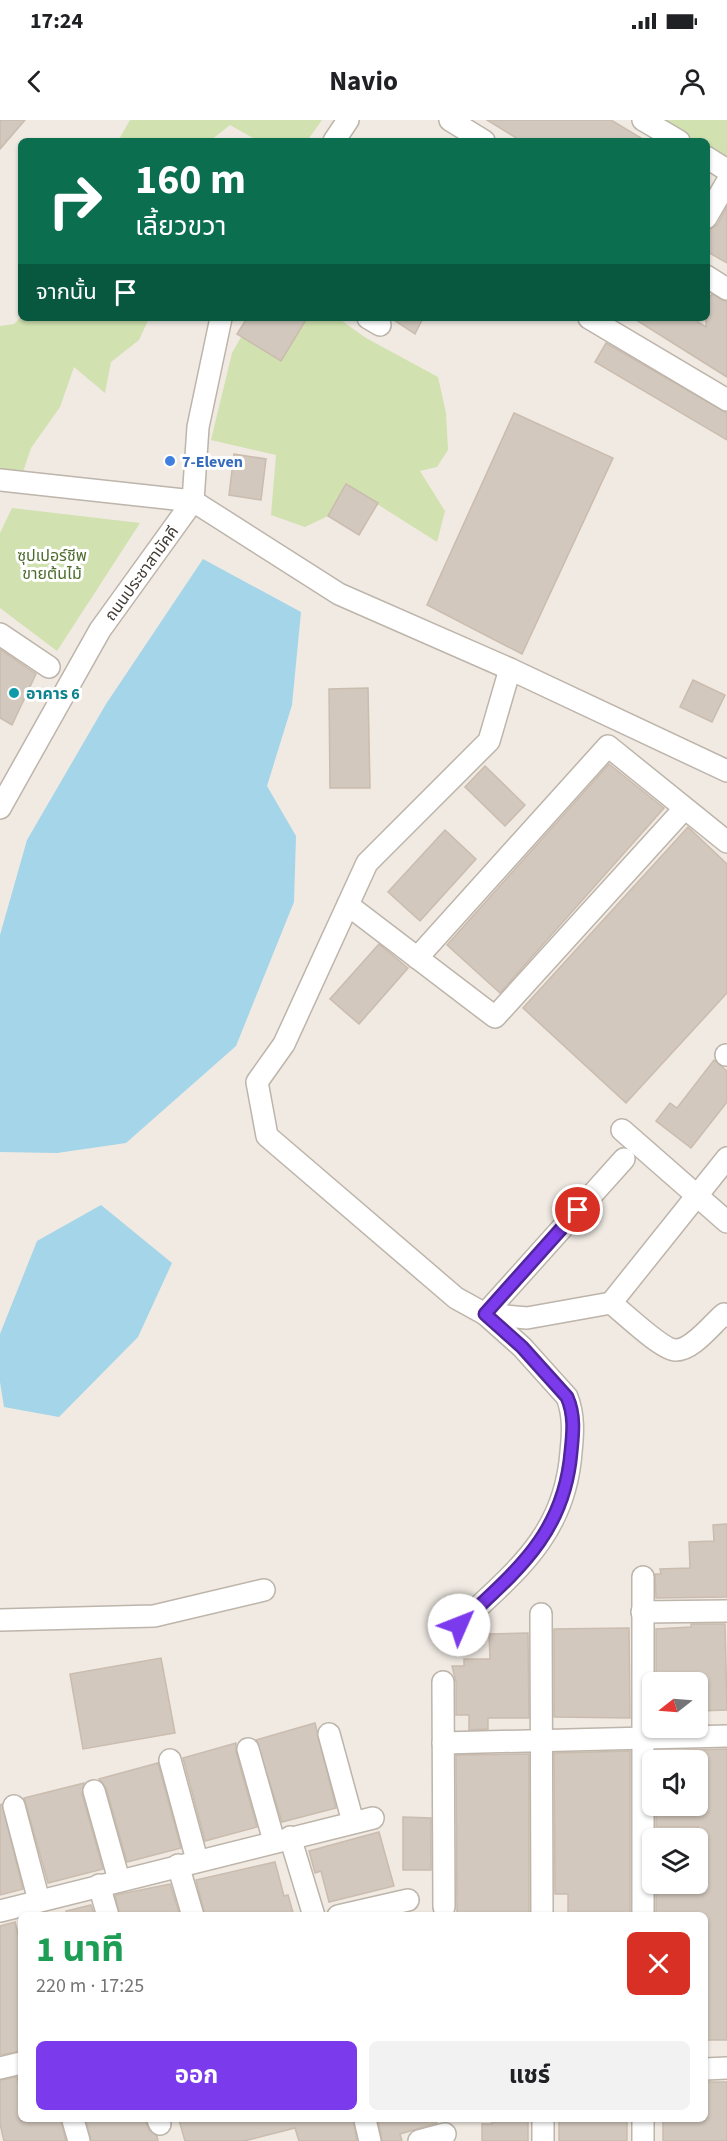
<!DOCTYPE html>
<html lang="th">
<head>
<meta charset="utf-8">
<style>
  :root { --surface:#fff; --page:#f2f2f2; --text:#202124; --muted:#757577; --accent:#7c3aed }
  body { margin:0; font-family:"Source Sans 3","Noto Sans Thai",sans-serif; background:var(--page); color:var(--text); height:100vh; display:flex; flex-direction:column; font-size:22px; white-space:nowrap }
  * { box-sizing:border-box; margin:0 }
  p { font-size:20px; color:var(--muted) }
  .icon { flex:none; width:33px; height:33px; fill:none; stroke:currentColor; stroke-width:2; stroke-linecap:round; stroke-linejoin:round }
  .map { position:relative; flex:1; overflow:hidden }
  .sheet { position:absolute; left:18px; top:1792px; width:690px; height:210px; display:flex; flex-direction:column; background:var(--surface); border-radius:9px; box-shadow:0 2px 4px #0004 }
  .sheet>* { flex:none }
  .hud { position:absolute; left:18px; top:18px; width:692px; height:183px; border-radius:9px; box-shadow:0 2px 4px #0004; background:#0b6e4f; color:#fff; overflow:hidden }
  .needle { width:39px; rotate:253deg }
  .buttons { position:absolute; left:642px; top:1552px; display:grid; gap:12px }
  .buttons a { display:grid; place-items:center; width:66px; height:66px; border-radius:9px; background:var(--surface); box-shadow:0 2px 4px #0004; font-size:30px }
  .pin { position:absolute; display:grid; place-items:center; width:51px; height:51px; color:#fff; margin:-26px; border:3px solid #fff; border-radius:50%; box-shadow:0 2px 6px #0007 }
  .me { position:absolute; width:66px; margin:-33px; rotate:46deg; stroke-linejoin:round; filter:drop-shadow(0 0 4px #0008) }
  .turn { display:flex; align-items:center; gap:21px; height:126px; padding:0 18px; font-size:27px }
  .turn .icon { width:78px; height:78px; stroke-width:2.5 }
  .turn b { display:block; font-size:42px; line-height:51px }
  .then { display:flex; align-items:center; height:57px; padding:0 18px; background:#0003; gap:12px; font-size:22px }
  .round { display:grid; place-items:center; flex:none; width:63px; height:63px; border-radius:9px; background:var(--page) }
  .head { display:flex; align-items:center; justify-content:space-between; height:102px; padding:0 18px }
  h1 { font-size:36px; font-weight:700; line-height:45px; color:#1e9e55 }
  .primary-button { display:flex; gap:12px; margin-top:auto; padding:12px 18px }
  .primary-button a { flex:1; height:69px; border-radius:9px; background:var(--accent); color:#fff; font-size:24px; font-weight:700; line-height:69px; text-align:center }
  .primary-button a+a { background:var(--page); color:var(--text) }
  .status { display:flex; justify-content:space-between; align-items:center; height:42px; padding:0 30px; background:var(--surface); direction:ltr }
  .status svg { height:16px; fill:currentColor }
  header { display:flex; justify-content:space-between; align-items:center; height:78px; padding:0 18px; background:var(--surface); font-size:27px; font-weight:700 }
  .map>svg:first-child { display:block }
  .green { fill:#d1e1af }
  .water { fill:#a4d5e8 }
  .building { fill:#d3c8bd; stroke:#cabcae; stroke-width:1.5 }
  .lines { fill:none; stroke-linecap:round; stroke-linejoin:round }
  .minor-casing { stroke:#bdb4aa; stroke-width:24 }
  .minor { stroke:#fff; stroke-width:21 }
  .route-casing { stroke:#51269a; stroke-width:15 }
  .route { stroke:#7c3aed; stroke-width:10 }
  .shop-dot { fill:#3f7fe0; stroke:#fff; stroke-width:2 }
  .culture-dot { fill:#0f9aa8; stroke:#fff; stroke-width:2 }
  .labels { text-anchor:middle; stroke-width:6; stroke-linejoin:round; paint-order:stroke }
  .shop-label { font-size:16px; font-weight:bold; fill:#366cbe; stroke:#fff; text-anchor:start }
  .park-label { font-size:16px; fill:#4e6c2e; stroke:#fff }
  .street-label { font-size:16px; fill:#413a34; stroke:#fff }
  .culture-label { font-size:16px; font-weight:bold; fill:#0d838f; stroke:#fff; text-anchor:start }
</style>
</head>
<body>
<div class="status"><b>17:24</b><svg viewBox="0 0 49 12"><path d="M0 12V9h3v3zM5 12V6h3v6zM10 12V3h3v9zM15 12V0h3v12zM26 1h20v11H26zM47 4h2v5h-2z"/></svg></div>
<header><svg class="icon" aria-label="back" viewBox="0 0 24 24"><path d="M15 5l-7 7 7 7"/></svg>Navio<svg class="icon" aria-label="person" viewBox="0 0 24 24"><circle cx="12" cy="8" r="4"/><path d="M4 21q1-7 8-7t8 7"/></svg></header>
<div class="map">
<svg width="727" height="2021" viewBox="0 0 727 2021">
  <rect width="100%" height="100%" fill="#f0eae3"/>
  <!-- green -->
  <g class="green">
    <polygon points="130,0 322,0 307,21 258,21 230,5 210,21 118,21"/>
    <polygon points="659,0 727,0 727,41 707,28 706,21 694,21"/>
    <polygon points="21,197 149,198 139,220 111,242 105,273 74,247 60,287 31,328 23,352 0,349 0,206 14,204"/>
    <polygon points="252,198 338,198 366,218 438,257 446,293 448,330 437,347 420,351 445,391 437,422 347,365 328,396 305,407 271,395 276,335 211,320 232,233"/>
    <polygon points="12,388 140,403 57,531 0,488 0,413"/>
  </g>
  <!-- water -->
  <g class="water">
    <polygon points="203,439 301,492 292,585 267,666 296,716 294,782 236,926 126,1023 57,1033 0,1032 0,815 27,720 106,584"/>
    <polygon points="101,1085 172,1143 138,1217 59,1297 4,1287 0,1262 0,1214 37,1121"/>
  </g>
  <!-- building -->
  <g class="building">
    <polygon points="0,0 25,0 0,29"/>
    <polygon points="487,0 611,0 646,21 521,21"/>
    <polygon points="727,87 727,143 706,131 706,111 717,105"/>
    <polygon points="712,174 727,182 727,257 633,198 692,198 706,207 706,182"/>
    <polygon points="247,198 307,198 281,241 237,214"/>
    <polygon points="391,198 423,198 415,214"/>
    <polygon points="606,223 727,293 727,320 595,242"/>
    <polygon points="514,293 613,338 522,534 427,485"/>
    <polygon points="234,334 266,339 261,380 229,375"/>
    <polygon points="346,364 378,383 359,415 328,396"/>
    <polygon points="0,529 36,554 12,605 0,598"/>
    <polygon points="693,560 725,575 712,602 680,587"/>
    <polygon points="368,568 370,668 330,668 329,569"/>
    <polygon points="609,644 664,688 500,873 447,825"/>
    <polygon points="485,646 525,685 505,706 465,667"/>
    <polygon points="688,707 727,744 727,873 626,983 523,888"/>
    <polygon points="445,710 476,739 420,801 388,772"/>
    <polygon points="379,824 408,848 359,904 330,879"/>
    <polygon points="714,940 727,951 727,982 691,1028 656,1001 670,983 677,988"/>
    <polygon points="727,1404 727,1477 656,1478 655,1454 661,1454 660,1449 690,1448 689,1422 714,1421 713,1405"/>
    <polygon points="691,1504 725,1504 727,1590 698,1591 698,1563 656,1563 656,1509 691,1507"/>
    <polygon points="629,1508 630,1598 554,1597 554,1509"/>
    <polygon points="528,1513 529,1598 488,1598 488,1609 469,1610 469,1595 456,1595 456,1562 452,1546 464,1546 464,1539 490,1539 489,1514"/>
    <polygon points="161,1538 175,1613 83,1629 70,1554"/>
    <polygon points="315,1603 336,1688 282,1702 256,1620"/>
    <polygon points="236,1623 236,1632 257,1707 205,1721 183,1638"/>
    <polygon points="727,1629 727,1920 705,1920 705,1796 656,1796 656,1764 698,1764 698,1707 656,1707 656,1686 698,1686 698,1641 656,1641 656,1631"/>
    <polygon points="630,1631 630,1796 568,1796 568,1774 555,1774 554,1633"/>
    <polygon points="529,1634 529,1796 457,1796 456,1635"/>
    <polygon points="158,1643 181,1728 127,1742 106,1668 99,1659"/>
    <polygon points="84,1663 82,1674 103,1749 48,1763 24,1678"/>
    <polygon points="2,1684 23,1769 0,1775 0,1685"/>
    <polygon points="403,1697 431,1698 431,1750 403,1750"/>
    <polygon points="379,1712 394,1766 329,1782 321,1751 315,1753 309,1731"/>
    <polygon points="275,1742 284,1776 288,1775 294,1796 205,1796 196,1760"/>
    <polygon points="170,1764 180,1796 120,1796 115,1775"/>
    <polygon points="91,1785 95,1796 67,1796 66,1791"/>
    <polygon points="15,1802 21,1826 21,1931 0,1935 0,1806"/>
    <polygon points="17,1957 21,1974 21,2000 61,2000 66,2021 4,2021 0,2004 0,1960"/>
    <polygon points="705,1962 727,1962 727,2021 663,2021 663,2000 705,2000"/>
    <polygon points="86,2000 145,2000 149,2010 157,2016 158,2021 91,2021"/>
    <polygon points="179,2000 353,2000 357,2021 299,2021 295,2008 244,2021 185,2021"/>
    <polygon points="378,2000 436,2000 437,2003 400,2014 402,2021 382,2021"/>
    <polygon points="492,2000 528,2000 528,2021 482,2021 482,2004 492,2004"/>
    <rect x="559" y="2000" width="68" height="21"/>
  </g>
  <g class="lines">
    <defs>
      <g id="minor">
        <polyline points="450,0 484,21"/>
        <polyline points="643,0 679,21"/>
        <polyline points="334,21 348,0"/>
        <polyline points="706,37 727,50"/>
        <polyline points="706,98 727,62"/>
        <polyline points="706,156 727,169"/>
        <polyline points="368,198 380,205"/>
        <polyline points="589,198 727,280"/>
        <polyline points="0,360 193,381 339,474 510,549 727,651"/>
        <polyline points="0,514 49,547"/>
        <path d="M510 549 489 621 367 743 284 924 257 962 267 1016 456 1178 485 1194 527 1198 611 1183C624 1193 661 1229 675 1230 692 1231 712 1204 724 1194L727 1196"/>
        <polyline points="0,688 100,510 193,381 198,307 221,198"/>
        <polyline points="348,785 495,897 684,689"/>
        <polyline points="417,838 608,626 727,722"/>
        <polyline points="726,935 727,935"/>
        <polyline points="622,1010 727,1102"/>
        <polyline points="611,1183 727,1038"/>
        <polyline points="642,1492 727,1491"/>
        <polyline points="541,1494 542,1796"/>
        <polyline points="0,1500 154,1496 264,1470"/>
        <path d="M459 1505C515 1452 565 1415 571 1332 573 1313 574 1295 567 1277L522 1227 485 1194 624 1039"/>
        <polyline points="443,1562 444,1787"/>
        <polyline points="329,1614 353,1702"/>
        <polyline points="443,1623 727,1616"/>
        <polyline points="248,1629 274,1721"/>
        <polyline points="170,1640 197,1740"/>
        <polyline points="94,1671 119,1760"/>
        <polyline points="14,1686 39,1781"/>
        <polyline points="290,1717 314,1796"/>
        <polyline points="178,1745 193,1796"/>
        <polyline points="99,1765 108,1796"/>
        <polyline points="0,1791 373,1698"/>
        <polyline points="338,1796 408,1780"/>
        <polyline points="643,1796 643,1457"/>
        <polyline points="0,1948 21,1943"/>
        <polyline points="705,1949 727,1948"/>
        <polyline points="73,2000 79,2021"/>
        <polyline points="158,2000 160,2004"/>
        <polyline points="365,2000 370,2021"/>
        <polyline points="643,2000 643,2021"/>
        <polyline points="419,2021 445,2014"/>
        <polyline points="543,2021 543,2000"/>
      </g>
    </defs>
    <!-- minor casing -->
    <use href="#minor" class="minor-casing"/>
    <!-- minor -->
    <use href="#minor" class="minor"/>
  </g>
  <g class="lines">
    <defs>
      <path id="route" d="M459 1505C515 1452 564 1415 571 1332 573 1313 575 1295 567 1277L522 1227 485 1194 578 1090"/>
    </defs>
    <!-- route casing -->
    <use href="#route" class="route-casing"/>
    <!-- route -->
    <use href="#route" class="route"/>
  </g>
  <!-- markers -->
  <circle class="shop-dot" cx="170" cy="341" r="6"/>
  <circle class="culture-dot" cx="14" cy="573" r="6"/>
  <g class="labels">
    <!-- shop labels -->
    <g class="shop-label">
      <text x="182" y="347">7-Eleven</text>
    </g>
    <!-- park labels -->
    <g class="park-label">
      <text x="52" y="441">ซุปเปอร์ชีพ<tspan x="52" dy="18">ขายต้นไม้</tspan></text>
    </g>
    <!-- street labels -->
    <g class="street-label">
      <text transform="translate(141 453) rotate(-54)" y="6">ถนนประชาสามัคคี</text>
    </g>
    <!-- culture labels -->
    <g class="culture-label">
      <text x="26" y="579">อาคาร 6</text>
    </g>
  </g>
</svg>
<div class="buttons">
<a><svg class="needle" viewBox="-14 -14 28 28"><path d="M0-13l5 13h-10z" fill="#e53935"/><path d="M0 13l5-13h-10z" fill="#757577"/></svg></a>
<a><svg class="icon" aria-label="sound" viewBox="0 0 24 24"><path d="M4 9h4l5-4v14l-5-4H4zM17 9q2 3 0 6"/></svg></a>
<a><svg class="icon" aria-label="layers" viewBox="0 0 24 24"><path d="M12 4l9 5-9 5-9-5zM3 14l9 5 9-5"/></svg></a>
</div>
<div class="pin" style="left:578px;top:1090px;background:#d93025"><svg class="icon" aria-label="arrive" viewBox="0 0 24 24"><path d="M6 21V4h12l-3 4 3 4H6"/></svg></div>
<svg class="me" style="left:459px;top:1505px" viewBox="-20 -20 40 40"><circle r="19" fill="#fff"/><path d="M0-13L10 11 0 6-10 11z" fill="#7c3aed"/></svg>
<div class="hud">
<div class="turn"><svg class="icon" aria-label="right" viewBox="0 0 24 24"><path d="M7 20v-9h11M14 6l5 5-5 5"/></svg><div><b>160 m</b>เลี้ยวขวา</div></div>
<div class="then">จากนั้น<svg class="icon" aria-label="arrive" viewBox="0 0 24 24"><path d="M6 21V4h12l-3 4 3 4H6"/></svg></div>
</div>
<section class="sheet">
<div class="head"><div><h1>1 นาที</h1><p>220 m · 17:25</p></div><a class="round" style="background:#d93025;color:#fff"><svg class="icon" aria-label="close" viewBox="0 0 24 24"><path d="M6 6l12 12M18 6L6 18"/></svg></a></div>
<div class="primary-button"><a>ออก</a><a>แชร์</a></div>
</section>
</div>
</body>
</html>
